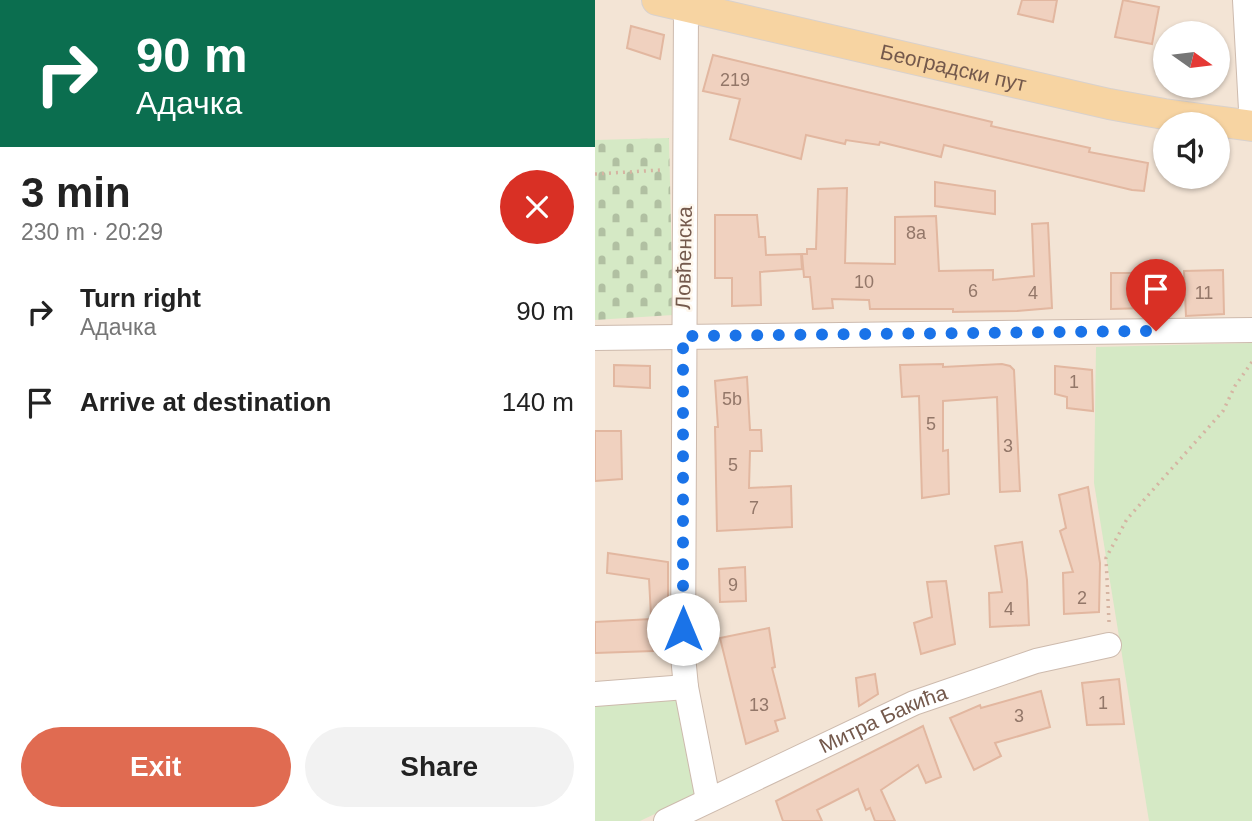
<!DOCTYPE html>
<html lang="en">
<head>
<meta charset="utf-8">
<style>
  :root { --surface:#fff; --page:#f2f2f2; --text:#222; --muted:#767676; --accent:#e06b51 }
  body { margin:0; font-family:Helvetica,sans-serif; background:var(--page); color:var(--text); height:100vh; display:flex; flex-direction:column; font-size:26px; white-space:nowrap }
  * { box-sizing:border-box; margin:0 }
  p { font-size:23px; color:var(--muted) }
  .icon { flex:none; width:38px; height:38px; fill:none; stroke:currentColor; stroke-width:2; stroke-linecap:round; stroke-linejoin:round }
  .map { position:relative; flex:1; overflow:hidden }
  .sheet { display:flex; flex-direction:column; background:var(--surface); width:595px }
  .sheet>* { flex:none }
  .top-card { background:#0b6e4f; color:#fff; overflow:hidden }
  .needle { width:46px; rotate:104deg }
  .tools { position:absolute; left:558px; top:21px; display:grid; gap:14px }
  .tools a { display:grid; place-items:center; width:77px; height:77px; border-radius:50%; background:var(--surface); box-shadow:0 2px 5px #0004; font-size:35px }
  .pin { position:absolute; display:grid; place-items:center; width:60px; height:60px; color:#fff; margin:-72px -30px; border-radius:50% 50% 50% 0; rotate:-45deg; box-shadow:0 0 7px #0007 }
  .pin .icon { rotate:45deg }
  .me { position:absolute; width:77px; margin:-38px; rotate:0deg; stroke-linejoin:round; filter:drop-shadow(0 0 5px #0008) }
  .turn { display:flex; align-items:center; gap:24px; height:147px; padding:0 21px; font-size:32px }
  .turn .icon { width:91px; height:91px; stroke-width:2.5 }
  .turn b { display:block; font-size:49px; line-height:60px }
  .round { display:grid; place-items:center; flex:none; width:74px; height:74px; border-radius:37px; background:var(--page) }
  .head { display:flex; align-items:center; justify-content:space-between; height:119px; padding:0 21px }
  h1 { font-size:42px; font-weight:800; line-height:52px }
  .action { display:flex; gap:14px; margin-top:auto; padding:14px 21px }
  .action a { flex:1; height:80px; border-radius:42px; background:var(--accent); color:#fff; font-size:28px; font-weight:800; line-height:80px; text-align:center }
  .action a+a { background:var(--page); color:var(--text) }
  ul { padding:0; list-style:none }
  li { display:flex; align-items:center; gap:21px; height:91px; padding:0 21px }
  li div { flex:1 }
  li b { display:block; font-size:26px }
  li em { font-style:normal }
  main { display:flex; flex:1; min-height:0 }
  .map>svg:first-child { display:block }
  .residential { fill:#f3e4d5; fill-rule:evenodd }
  .green { fill:#d5e9c5 }
  .cemetery { fill:url(#cemetery-stones) }
  .building { fill:#f0d1bf; stroke:#e2b7a0; stroke-width:2 }
  .lines { fill:none; stroke-linecap:round; stroke-linejoin:round }
  .minor-casing { stroke:#cdbaad; stroke-width:26 }
  .major-casing { stroke:#d8d1cd; stroke-width:32 }
  .path { stroke:#d5b4a2; stroke-width:3.5; stroke-dasharray:2 5; stroke-linecap:butt }
  .minor { stroke:#fff; stroke-width:24 }
  .major { stroke:#f7d4a2; stroke-width:30 }
  .route { stroke:#1a73e8; stroke-width:12; stroke-dasharray:0 21.6 }
  .labels { text-anchor:middle; stroke-width:5; stroke-linejoin:round; paint-order:stroke }
  .number-label { font-size:18px; fill:#937769 }
  .street-label { font-size:21px; fill:#74594c; stroke:#fef7ed }
</style>
</head>
<body>
<main>
<section class="sheet">
<div class="top-card">
<div class="turn"><svg class="icon" aria-label="right" viewBox="0 0 24 24"><path d="M7 20v-9h11M14 6l5 5-5 5"/></svg><div><b>90 m</b>Адачка</div></div>
</div>
<div class="head"><div><h1>3 min</h1><p>230 m · 20:29</p></div><a class="round" style="background:#d93025;color:#fff"><svg class="icon" aria-label="close" viewBox="0 0 24 24"><path d="M6 6l12 12M18 6L6 18"/></svg></a></div>
<ul>
<li><svg class="icon" aria-label="right" viewBox="0 0 24 24"><path d="M7 20v-9h11M14 6l5 5-5 5"/></svg><div><b>Turn right</b><p>Адачка</p></div><em>90 m</em></li>
<li><svg class="icon" aria-label="arrive" viewBox="0 0 24 24"><path d="M6 21V4h12l-3 4 3 4H6"/></svg><div><b>Arrive at destination</b></div><em>140 m</em></li>
</ul>
<div class="action"><a>Exit</a><a>Share</a></div>
</section>
<div class="map">
<svg width="657" height="821" viewBox="0 0 657 821">
  <defs>
    <pattern id="cemetery-stones" width="16" height="16" patternUnits="userSpaceOnUse" patternTransform="scale(1.75)"><rect width="16" height="16" fill="#d5e9c5"/><path d="M2 7V4a2 2 0 0 1 4 0v3zM10 15v-3a2 2 0 0 1 4 0v3z" fill="#b1c0a2"/></pattern>
  </defs>
  <rect width="100%" height="100%" fill="#fbf3e7"/>
  <!-- residential -->
  <path class="residential" d="M0 0H657V821H0ZM570 33H623V86H570ZM570 124H623V177H570Z"/>
  <!-- green -->
  <g class="green">
    <polygon points="657,343 657,821 554,821 499,483 501,347"/>
    <polygon points="81,697 104,793 45,821 0,821 0,703"/>
  </g>
  <!-- cemetery -->
  <polygon class="cemetery" points="74,138 78,315 0,320 0,140"/>
  <!-- building -->
  <g class="building">
    <polygon points="427,0 462,0 458,22 423,14"/>
    <polygon points="528,0 564,7 557,44 520,37"/>
    <polygon points="36,26 69,35 65,59 32,48"/>
    <polygon points="118,55 397,122 396,126 495,148 494,152 553,163 549,191 537,190 349,145 346,157 285,142 284,145 251,140 250,144 211,135 206,159 135,139 145,99 108,91"/>
    <polygon points="340,182 400,191 400,214 340,206"/>
    <polygon points="252,188 250,263 300,264 300,217 341,216 344,271 398,270 398,280 439,276 437,224 453,223 457,308 422,311 358,312 358,309 275,309 274,300 237,299 238,308 218,309 215,277 209,277 207,254 212,254 212,249 221,249 223,189"/>
    <polygon points="120,215 162,215 164,237 170,237 171,255 206,254 207,269 165,272 166,305 137,306 137,278 120,278"/>
    <polygon points="628,270 629,314 591,316 589,271"/>
    <polygon points="516,273 552,273 553,308 516,309"/>
    <polygon points="348,364 348,367 407,364 415,366 419,370 425,491 405,492 402,397 348,401 348,451 353,450 354,494 327,498 324,396 307,397 305,365"/>
    <polygon points="19,365 55,366 55,388 19,386"/>
    <polygon points="460,366 497,370 498,411 472,408 472,397 460,394"/>
    <polygon points="152,377 155,430 166,430 167,451 155,451 154,488 196,486 197,527 122,531 120,427 123,427 120,381"/>
    <polygon points="0,431 26,431 27,479 0,481"/>
    <polygon points="493,487 505,563 504,612 469,614 468,573 478,572 465,531 471,528 464,495"/>
    <polygon points="427,542 432,580 434,625 395,627 394,593 407,592 400,546"/>
    <polygon points="13,553 73,562 73,617 56,616 54,579 12,573"/>
    <polygon points="150,567 151,601 125,602 124,569"/>
    <polygon points="351,581 360,644 326,654 319,623 337,617 332,582"/>
    <polygon points="56,619 58,651 0,653 0,622"/>
    <polygon points="174,628 180,667 177,668 190,718 180,721 183,731 151,744 125,638"/>
    <polygon points="280,674 283,694 264,706 261,678"/>
    <polygon points="524,679 529,724 492,725 487,683"/>
    <polygon points="446,691 455,727 400,743 406,756 379,770 355,718 385,705 386,708"/>
    <polygon points="328,726 346,777 331,783 323,765 286,790 300,821 280,821 275,808 271,810 263,789 222,810 227,821 188,821 181,801"/>
  </g>
  <g class="lines">
    <defs>
      <g id="minor">
        <polyline points="650,0 657,128"/>
        <polyline points="91,8 88,656 91,687 113,800"/>
        <polyline points="0,338 657,330"/>
        <polyline points="0,694 91,687"/>
        <path id="s1" d="M71 821 319 703 441 661 514 645"/>
      </g>
      <g id="major">
        <path id="s2" d="M62 0 514 104 569 114 657 126"/>
      </g>
    </defs>
    <!-- minor casing -->
    <use href="#minor" class="minor-casing"/>
    <!-- major casing -->
    <use href="#major" class="major-casing"/>
    <!-- path -->
    <g class="path">
      <polyline points="0,174 66,170"/>
      <polyline points="514,622 511,558 532,519 628,411 640,386 657,362"/>
    </g>
    <!-- minor -->
    <use href="#minor" class="minor"/>
    <!-- major -->
    <use href="#major" class="major"/>
  </g>
  <g class="lines">
    <!-- route -->
    <polyline class="route" points="88,629 88,336 561,331"/>
  </g>
  <g class="labels">
    <!-- number labels -->
    <g class="number-label">
      <text x="140" y="86">219</text>
      <text x="321" y="239">8a</text>
      <text x="269" y="288">10</text>
      <text x="378" y="297">6</text>
      <text x="438" y="299">4</text>
      <text x="609" y="299">11</text>
      <text x="479" y="388">1</text>
      <text x="137" y="405">5b</text>
      <text x="336" y="430">5</text>
      <text x="413" y="452">3</text>
      <text x="138" y="471">5</text>
      <text x="159" y="514">7</text>
      <text x="138" y="591">9</text>
      <text x="487" y="604">2</text>
      <text x="414" y="615">4</text>
      <text x="508" y="709">1</text>
      <text x="164" y="711">13</text>
      <text x="424" y="722">3</text>
    </g>
    <!-- street labels -->
    <g class="street-label">
      <text dy="7" stroke="none"><textPath href="#s2" startOffset="304">Београдски пут</textPath></text>
      <text transform="translate(89 258) rotate(-89)" y="7">Ловћенска</text>
      <text dy="7" stroke="none"><textPath href="#s1" startOffset="240">Митра Бакића</textPath></text>
    </g>
  </g>
</svg>
<div class="tools">
<a><svg class="needle" viewBox="-14 -14 28 28"><path d="M0-13l5 13h-10z" fill="#e53935"/><path d="M0 13l5-13h-10z" fill="#767676"/></svg></a>
<a><svg class="icon" aria-label="sound" viewBox="0 0 24 24"><path d="M4 9h4l5-4v14l-5-4H4zM17 9q2 3 0 6"/></svg></a>
</div>
<div class="pin" style="left:561px;top:331px;background:#d93025"><svg class="icon" aria-label="arrive" viewBox="0 0 24 24"><path d="M6 21V4h12l-3 4 3 4H6"/></svg></div>
<svg class="me" style="left:88px;top:629px" viewBox="-20 -20 40 40"><circle r="19" fill="#fff"/><path d="M0-13L10 11 0 6-10 11z" fill="#1a73e8"/></svg>
</div>
</main>
</body>
</html>
